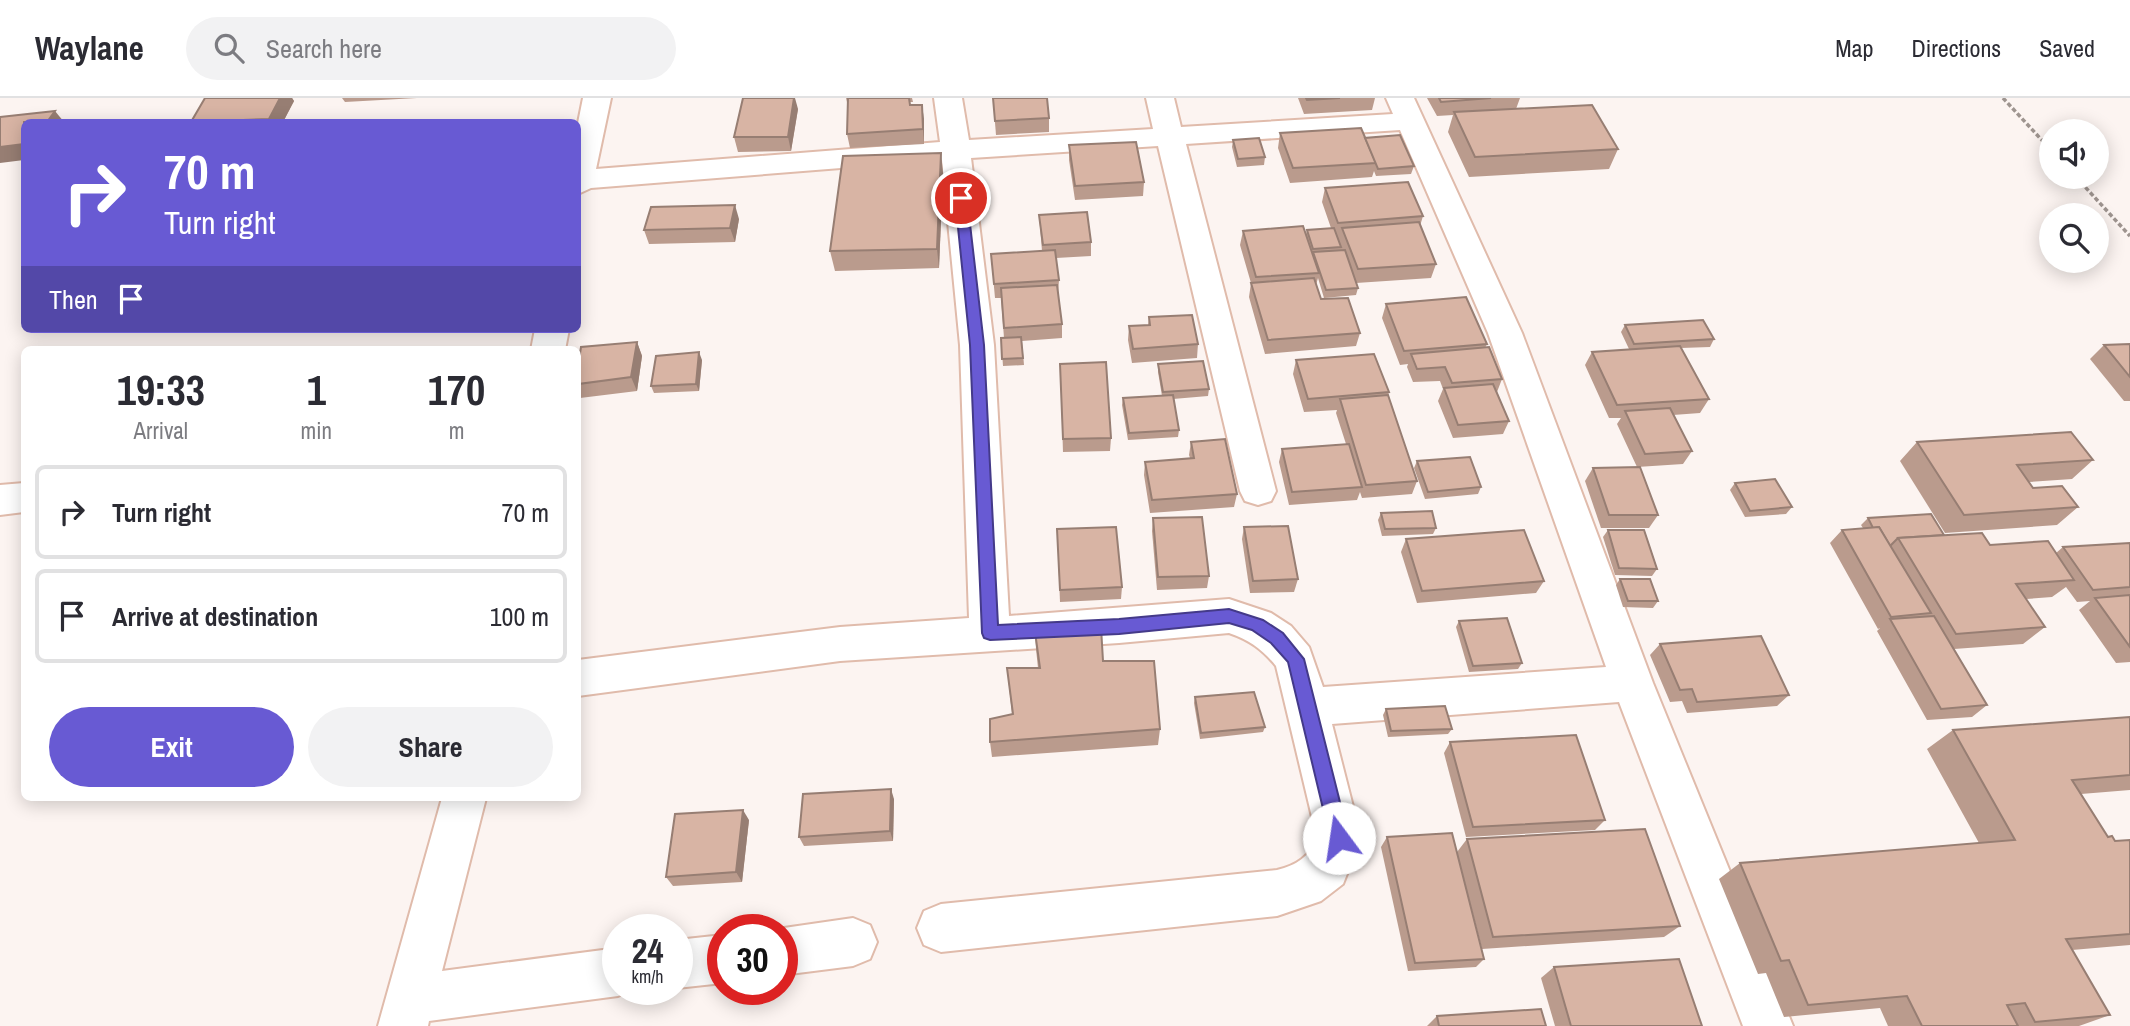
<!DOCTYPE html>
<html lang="en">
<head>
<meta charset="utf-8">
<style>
  :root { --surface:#fff; --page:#f2f2f3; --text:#2b2b33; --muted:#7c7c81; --line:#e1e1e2; --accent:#685ad3 }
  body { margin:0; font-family:"Archivo Narrow",sans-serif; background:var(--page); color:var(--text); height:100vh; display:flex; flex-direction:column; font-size:26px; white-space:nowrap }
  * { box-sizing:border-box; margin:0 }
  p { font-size:23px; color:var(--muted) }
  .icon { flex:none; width:38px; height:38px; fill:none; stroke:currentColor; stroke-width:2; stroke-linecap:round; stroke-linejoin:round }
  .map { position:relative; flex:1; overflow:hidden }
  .drawer { position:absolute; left:21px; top:248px; width:560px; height:455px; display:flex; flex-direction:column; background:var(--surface); border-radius:10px; box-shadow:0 4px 18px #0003 }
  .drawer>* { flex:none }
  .guide { position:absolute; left:21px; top:21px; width:560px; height:214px; border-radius:10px; box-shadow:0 4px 18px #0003; background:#685ad3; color:#fff; overflow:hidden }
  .tools { position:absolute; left:2039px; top:21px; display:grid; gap:14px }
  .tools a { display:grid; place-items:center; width:70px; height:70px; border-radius:50%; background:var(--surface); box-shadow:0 4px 18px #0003; font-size:35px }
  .speed { position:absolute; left:602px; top:816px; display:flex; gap:14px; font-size:35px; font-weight:700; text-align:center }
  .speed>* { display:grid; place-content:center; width:91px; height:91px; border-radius:50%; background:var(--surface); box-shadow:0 4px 18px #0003; line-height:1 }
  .speed small { font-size:18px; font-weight:400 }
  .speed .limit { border:10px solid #d22; background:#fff; color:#111 }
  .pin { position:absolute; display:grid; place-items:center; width:60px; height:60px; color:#fff; margin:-30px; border:4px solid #fff; border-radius:50%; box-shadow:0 2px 7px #0007 }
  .me { position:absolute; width:77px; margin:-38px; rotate:346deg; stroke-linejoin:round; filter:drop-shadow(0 0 5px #0008) }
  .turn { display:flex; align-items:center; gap:24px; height:147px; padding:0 28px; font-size:32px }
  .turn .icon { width:91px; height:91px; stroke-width:2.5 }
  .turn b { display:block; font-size:49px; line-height:60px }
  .then { display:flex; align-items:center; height:66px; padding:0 28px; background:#0003; gap:14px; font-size:26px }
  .eta { display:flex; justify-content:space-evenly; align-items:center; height:119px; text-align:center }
  .eta b { font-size:42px; font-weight:700; line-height:49px }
  .primary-button { display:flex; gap:14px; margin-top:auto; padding:14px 28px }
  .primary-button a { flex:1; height:80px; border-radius:42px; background:var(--accent); color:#fff; font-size:28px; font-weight:700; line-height:80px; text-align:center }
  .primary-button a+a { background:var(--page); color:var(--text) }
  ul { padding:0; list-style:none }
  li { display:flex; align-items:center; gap:21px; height:94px; margin:0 14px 10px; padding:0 14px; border:4px solid var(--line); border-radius:10px }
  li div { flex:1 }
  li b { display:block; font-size:26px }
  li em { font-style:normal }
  header { display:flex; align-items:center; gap:42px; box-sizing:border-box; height:98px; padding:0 35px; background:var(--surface); border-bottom:2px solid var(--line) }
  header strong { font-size:33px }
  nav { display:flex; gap:38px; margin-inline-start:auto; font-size:24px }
  .search { width:490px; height:63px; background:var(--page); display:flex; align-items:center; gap:18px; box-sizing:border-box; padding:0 24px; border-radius:38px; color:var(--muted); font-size:26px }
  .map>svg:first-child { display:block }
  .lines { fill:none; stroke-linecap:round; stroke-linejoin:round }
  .minor-casing { stroke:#e0bbab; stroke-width:4 }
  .path { stroke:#9e948f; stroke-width:3.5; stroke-dasharray:4.5 2.5; stroke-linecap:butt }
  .minor { fill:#fff; fill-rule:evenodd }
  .wall { fill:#ba9b8d }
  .shaded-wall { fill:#977e73 }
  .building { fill:#d8b4a4; stroke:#977e73; stroke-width:2 }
  .route { fill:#685ad3; stroke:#443a89; stroke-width:2 }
</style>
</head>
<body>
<header>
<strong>Waylane</strong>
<div class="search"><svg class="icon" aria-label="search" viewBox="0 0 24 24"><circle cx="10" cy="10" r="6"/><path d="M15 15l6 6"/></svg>Search here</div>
<nav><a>Map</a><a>Directions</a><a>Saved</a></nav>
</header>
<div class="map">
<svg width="2130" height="928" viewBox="0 0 2130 928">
  <rect width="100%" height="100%" fill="#fcf4f1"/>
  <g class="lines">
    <defs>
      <g id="minor">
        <path d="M583 0H611L596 71 940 44 934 0H962L969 42 1153 31 1146 0H1174L1181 29 1393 16 1386 0H1414L1522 235 1653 585 1793 928H1743L1619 604 1332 626 1361 740 1343 786 1321 803 1277 818 941 854 924 847 917 830 924 813 941 806 1277 772C1297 767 1309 759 1317 740L1276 568C1263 552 1250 542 1229 535L1119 545 840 563 578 598V562L840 529 969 520 960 247 942 62 591 90 578 96V25ZM1400 32 1488 235 1606 569 1323 589 1309 549 1291 528 1271 515 1229 501 1009 518 994 247 971 60 1158 48 1240 393 1245 403 1258 407 1271 403 1276 393 1186 46Z"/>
        <polygon points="535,231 569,231 565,252 531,252"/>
        <polygon points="24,385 24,414 0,417 0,387"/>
        <polygon points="442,700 486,700 442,873 618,850 618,891 635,891 618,898 429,923 428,928 378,928"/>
        <polygon points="853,820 870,827 877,844 870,861 853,868 782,877 782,831 777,831"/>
        <polygon points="723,837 723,885 677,890 677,842"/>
      </g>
    </defs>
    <!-- minor casing -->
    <use href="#minor" class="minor-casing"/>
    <!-- path -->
    <g class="path">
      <polyline points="2003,0 2051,52"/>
      <polyline points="2076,79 2130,138"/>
    </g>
    <!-- minor -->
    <use href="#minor" class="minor"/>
  </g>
  <!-- wall -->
  <g class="wall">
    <polygon points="205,0 292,0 294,3 283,24 191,24"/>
    <polygon points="342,0 417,0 345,4"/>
    <polygon points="846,0 912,0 913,4 910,4 910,7 924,21 924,46 850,50 847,36 848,8"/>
    <polygon points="993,0 1049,20 1049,34 996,37"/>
    <polygon points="1298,0 1375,0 1372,12 1304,16"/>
    <polygon points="1427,0 1520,0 1516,11 1618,51 1609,71 1469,79 1448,34 1453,17 1437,18"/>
    <polygon points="798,11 791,53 738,54 734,39"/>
    <polygon points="1280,35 1365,40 1414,68 1411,76 1376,78 1374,73 1372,79 1290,85 1278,50"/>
    <polygon points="1233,42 1265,59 1264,67 1237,69 1232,49"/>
    <polygon points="1069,47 1144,84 1143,98 1075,102 1069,62"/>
    <polygon points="943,75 939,170 835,173 830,153"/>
    <polygon points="1325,90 1423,118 1420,128 1436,166 1431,180 1356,185 1358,190 1356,197 1324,200 1318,180 1316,187 1321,201 1360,235 1356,248 1265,256 1249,199 1251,185 1240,147 1243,133 1306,136 1307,132 1331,130 1322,104"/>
    <polygon points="1039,117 1091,144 1091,158 1056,160 1059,182 1058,196 1062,226 1062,240 1022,243 1024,267 1003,268 1001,240 1004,240 1001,200 995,200 991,156 1042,153"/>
    <polygon points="739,121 735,144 649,146 644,132"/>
    <polygon points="1386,206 1487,246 1485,250 1502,281 1497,294 1509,323 1503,336 1453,340 1438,303 1443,291 1440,283 1413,284 1407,269 1408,266 1400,267 1382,220"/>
    <polygon points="1149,219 1198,246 1197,260 1132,265 1128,242 1129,228 1148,227"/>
    <polygon points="1625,227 1714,241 1710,249 1681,250 1709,301 1700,315 1673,317 1692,353 1683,366 1637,369 1617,326 1621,320 1609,320 1585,267 1592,254 1629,251 1621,234"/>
    <polygon points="321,231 345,231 344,232 322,232"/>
    <polygon points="637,244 642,258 637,293 580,300 578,294 578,268"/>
    <polygon points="2130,246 2130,303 2124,303 2090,261 2104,247"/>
    <polygon points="702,262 699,293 654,295 651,288"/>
    <polygon points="1296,262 1389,294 1388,298 1417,383 1412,396 1362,400 1360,394 1357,402 1289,407 1279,364 1282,351 1346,346 1336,315 1337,312 1304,314 1293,276"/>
    <polygon points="1060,266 1111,340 1110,353 1063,354"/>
    <polygon points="1158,266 1209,291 1208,298 1173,301 1179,332 1178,339 1128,342 1122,307 1123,300 1162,298 1158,274"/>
    <polygon points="1191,344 1237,396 1234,409 1150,415 1144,377 1145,364 1190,360 1189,357"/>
    <polygon points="1917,344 2093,362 2072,381 2029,384 2033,390 2078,409 2057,427 1945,435 1900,363"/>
    <polygon points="1417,363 1481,389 1478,396 1425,401 1414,370"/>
    <polygon points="1593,370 1658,417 1649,430 1601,430 1585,383"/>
    <polygon points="1735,385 1792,409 1786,416 1745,419 1730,392"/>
    <polygon points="1381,415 1436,430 1433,436 1382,438 1378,422"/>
    <polygon points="1153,420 1209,478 1207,490 1157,492 1152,433"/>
    <polygon points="1868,420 1990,447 2056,455 2063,449 2130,445 2130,564 2116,565 2079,512 2090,503 2077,504 2066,489 2052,499 2026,501 2045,529 2023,546 1954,551 1987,607 1972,619 1927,622 1877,533 1880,530 1878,531 1830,445 1842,432 1863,430 1861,427"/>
    <polygon points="1244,429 1298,481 1294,494 1250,495 1242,441"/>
    <polygon points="1057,431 1122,489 1121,501 1060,504"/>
    <polygon points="1608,432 1657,471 1652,478 1615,477 1603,439"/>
    <polygon points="1406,441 1544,483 1536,495 1417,505 1401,454"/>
    <polygon points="1620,481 1658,503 1653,510 1623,509 1616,487"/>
    <polygon points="1459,523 1522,565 1518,571 1469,574 1456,529"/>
    <polygon points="1035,534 1103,563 1160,631 1158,647 992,659 990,644 1012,616 1007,570 1038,570 1036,551"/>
    <polygon points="1660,546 1789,597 1777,608 1687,615 1682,603 1670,604 1650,557"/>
    <polygon points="1195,599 1265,629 1263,634 1200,641 1194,605"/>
    <polygon points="1386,611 1452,631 1448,636 1388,639 1383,617"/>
    <polygon points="2130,619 2130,692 2081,696 2108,739 2115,743 2130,742 2130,847 2072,852 2110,917 2079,928 1888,928 1880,910 1784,919 1766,875 1758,876 1719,781 1740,765 1979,745 1927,651 1953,632"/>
    <polygon points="1450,644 1605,722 1595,732 1466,739 1444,655"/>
    <polygon points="894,701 893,743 804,748 799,739"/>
    <polygon points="749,722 742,784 673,788 666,779"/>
    <polygon points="1387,739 1484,861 1476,869 1408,873 1381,749"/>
    <polygon points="1467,741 1680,828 1664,839 1482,851 1457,754"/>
    <polygon points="1554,869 1702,928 1555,928 1541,880"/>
    <polygon points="1437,918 1546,928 1427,928"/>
  </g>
  <!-- shaded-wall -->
  <g class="shaded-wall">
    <polygon points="280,0 292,0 294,3 283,24 272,24 269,21"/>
    <polygon points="794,0 795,0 798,11 791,53 788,39"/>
    <polygon points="922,7 924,21 924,46 923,31"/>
    <polygon points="55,13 64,24 47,24"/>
    <polygon points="24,46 24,62 0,65 0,49"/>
    <polygon points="941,55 943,75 939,170 937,151"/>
    <polygon points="735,107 739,121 735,144 730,130"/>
    <polygon points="637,244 642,258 637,293 631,279"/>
    <polygon points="699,254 702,262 699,293 696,286"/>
    <polygon points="891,691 894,701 893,743 890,733"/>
    <polygon points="743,712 749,722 742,784 736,774"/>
  </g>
  <!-- building -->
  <g class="building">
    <polygon points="205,0 280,0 269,21 191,24"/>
    <polygon points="743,0 794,0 788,39 734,39"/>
    <polygon points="848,0 909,0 910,7 922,7 923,31 847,36"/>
    <polygon points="993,0 1047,0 1049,20 995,23"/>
    <polygon points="1306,0 1340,0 1307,2"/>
    <polygon points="1439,0 1491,0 1441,4"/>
    <polygon points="1592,7 1618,51 1475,59 1454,14"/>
    <polygon points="55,13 47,24 24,24 24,46 0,49 0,19"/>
    <polygon points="1361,30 1376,65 1293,70 1280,35"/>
    <polygon points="1400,37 1414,68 1378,71 1365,40"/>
    <polygon points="1259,40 1265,59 1238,61 1233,42"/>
    <polygon points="1136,44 1144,84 1075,88 1069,47"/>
    <polygon points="941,55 937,151 830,153 843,58"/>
    <polygon points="1408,84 1423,118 1338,125 1325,90"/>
    <polygon points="735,107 730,130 644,132 651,109"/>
    <polygon points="1087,114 1091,144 1043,147 1039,117"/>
    <polygon points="1419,124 1436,166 1358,171 1342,130"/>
    <polygon points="1303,128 1319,175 1256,179 1243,133"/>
    <polygon points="1334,130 1341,149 1313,151 1307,132"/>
    <polygon points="1055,152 1059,182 994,186 991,156"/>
    <polygon points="1345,152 1358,190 1326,192 1313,154"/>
    <polygon points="1314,180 1321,201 1348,200 1360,235 1268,242 1251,185"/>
    <polygon points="1057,187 1062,226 1004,230 1001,190"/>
    <polygon points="1466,199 1487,246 1404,253 1386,206"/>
    <polygon points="1192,217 1198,246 1133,251 1129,228 1150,227 1149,219"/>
    <polygon points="1703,222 1714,241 1634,246 1625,227"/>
    <polygon points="1021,239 1023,260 1002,261 1001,240"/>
    <polygon points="637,244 631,279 578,286 578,268 581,249"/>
    <polygon points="2130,246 2130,279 2104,247"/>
    <polygon points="1680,248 1709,301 1617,307 1592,254"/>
    <polygon points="1489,249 1502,281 1452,285 1445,269 1417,271 1411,256"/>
    <polygon points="699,254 696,286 651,288 656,258"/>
    <polygon points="1374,256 1389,294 1308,301 1296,262"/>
    <polygon points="1203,263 1209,291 1163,294 1158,266"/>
    <polygon points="1106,264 1111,340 1063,341 1060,266"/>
    <polygon points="1493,286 1509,323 1458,327 1444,290"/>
    <polygon points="1173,297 1179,332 1129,335 1123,300"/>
    <polygon points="1388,297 1417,383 1366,387 1340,301"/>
    <polygon points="1670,310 1692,353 1645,356 1625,313"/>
    <polygon points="2071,334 2093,362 2017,367 2033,390 2062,388 2078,409 1964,417 1917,344"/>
    <polygon points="1225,341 1237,396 1152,402 1145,364 1194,360 1191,344"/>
    <polygon points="1349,346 1362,389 1292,394 1282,351"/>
    <polygon points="1470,359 1481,389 1428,394 1417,363"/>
    <polygon points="1640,369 1658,417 1609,417 1593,370"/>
    <polygon points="1775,381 1792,409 1750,413 1735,385"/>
    <polygon points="1432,413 1436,430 1385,431 1381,415"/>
    <polygon points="1931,416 1944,437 1898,440 1890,448 1879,429 1873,430 1868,420"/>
    <polygon points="1202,419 1209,478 1158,479 1153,420"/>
    <polygon points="1288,428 1298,481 1253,483 1244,429"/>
    <polygon points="1116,429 1122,489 1060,492 1057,431"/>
    <polygon points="1879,429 1931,515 1891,519 1842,432"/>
    <polygon points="1524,432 1544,483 1422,493 1406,441"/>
    <polygon points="1608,432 1644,432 1657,471 1619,470"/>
    <polygon points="1982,435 1990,447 2048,443 2074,482 2016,486 2045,529 1956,536 1898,440"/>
    <polygon points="2130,445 2130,489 2093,492 2063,449"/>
    <polygon points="1620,481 1650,481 1658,503 1628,503"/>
    <polygon points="2130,497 2130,549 2095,500"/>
    <polygon points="1934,518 1987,607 1941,611 1890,521"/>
    <polygon points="1507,520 1522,565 1473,568 1459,523"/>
    <polygon points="1101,529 1103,563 1154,563 1160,631 990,644 990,621 1013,616 1007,570 1040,570 1035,534"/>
    <polygon points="1761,538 1789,597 1697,604 1692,591 1680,592 1660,546"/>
    <polygon points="1254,594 1265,629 1201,635 1195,599"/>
    <polygon points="1445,608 1452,631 1391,633 1386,611"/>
    <polygon points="2130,619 2130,677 2072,682 2108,739 2112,738 2115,743 2130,742 2130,836 2066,841 2110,917 2035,924 2025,905 2007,907 2018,928 1922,928 1907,898 1808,907 1789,862 1781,863 1740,765 2015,742 1953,632"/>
    <polygon points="1576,637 1605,722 1473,729 1450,644"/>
    <polygon points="891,691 890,733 799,739 803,696"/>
    <polygon points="743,712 736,774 666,779 675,716"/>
    <polygon points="1645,731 1680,828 1493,839 1467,741"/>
    <polygon points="1452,735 1484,861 1415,865 1387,739"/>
    <polygon points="1679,861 1702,928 1571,928 1554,869"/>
    <polygon points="1541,911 1546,928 1439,928 1437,918"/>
  </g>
  <!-- route -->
  <polygon class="route" points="961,96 967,100 984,247 998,527 1119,521 1229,511 1263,522 1283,535 1304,561 1349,740 1346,746 1339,749 1333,746 1330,740 1288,564 1271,545 1252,532 1229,525 1119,536 990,542 984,540 982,535 970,247 955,100"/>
</svg>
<div class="tools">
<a><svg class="icon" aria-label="sound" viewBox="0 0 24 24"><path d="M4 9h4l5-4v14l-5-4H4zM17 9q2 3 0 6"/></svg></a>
<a><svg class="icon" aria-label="search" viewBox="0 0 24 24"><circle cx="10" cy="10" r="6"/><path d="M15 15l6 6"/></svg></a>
</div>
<div class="speed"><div>24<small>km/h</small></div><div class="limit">30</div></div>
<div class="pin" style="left:961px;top:100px;background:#d93025"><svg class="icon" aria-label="arrive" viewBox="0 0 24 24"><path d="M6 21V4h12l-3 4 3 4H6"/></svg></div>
<svg class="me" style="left:1339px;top:740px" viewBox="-20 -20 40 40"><circle r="19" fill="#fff"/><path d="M0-13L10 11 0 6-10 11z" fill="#685ad3"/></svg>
<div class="guide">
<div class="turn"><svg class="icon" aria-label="right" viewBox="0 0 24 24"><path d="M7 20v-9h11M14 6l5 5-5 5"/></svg><div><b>70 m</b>Turn right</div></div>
<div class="then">Then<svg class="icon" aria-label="arrive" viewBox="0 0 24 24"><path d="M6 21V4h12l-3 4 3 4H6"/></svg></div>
</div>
<section class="drawer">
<div class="eta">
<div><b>19:33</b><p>Arrival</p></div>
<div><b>1</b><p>min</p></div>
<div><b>170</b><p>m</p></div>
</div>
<ul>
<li><svg class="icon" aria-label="right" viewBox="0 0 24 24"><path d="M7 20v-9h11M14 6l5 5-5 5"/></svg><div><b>Turn right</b></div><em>70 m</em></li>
<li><svg class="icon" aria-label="arrive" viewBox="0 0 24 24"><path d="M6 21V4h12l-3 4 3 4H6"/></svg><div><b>Arrive at destination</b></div><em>100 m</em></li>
</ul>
<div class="primary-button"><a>Exit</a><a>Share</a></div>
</section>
</div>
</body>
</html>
